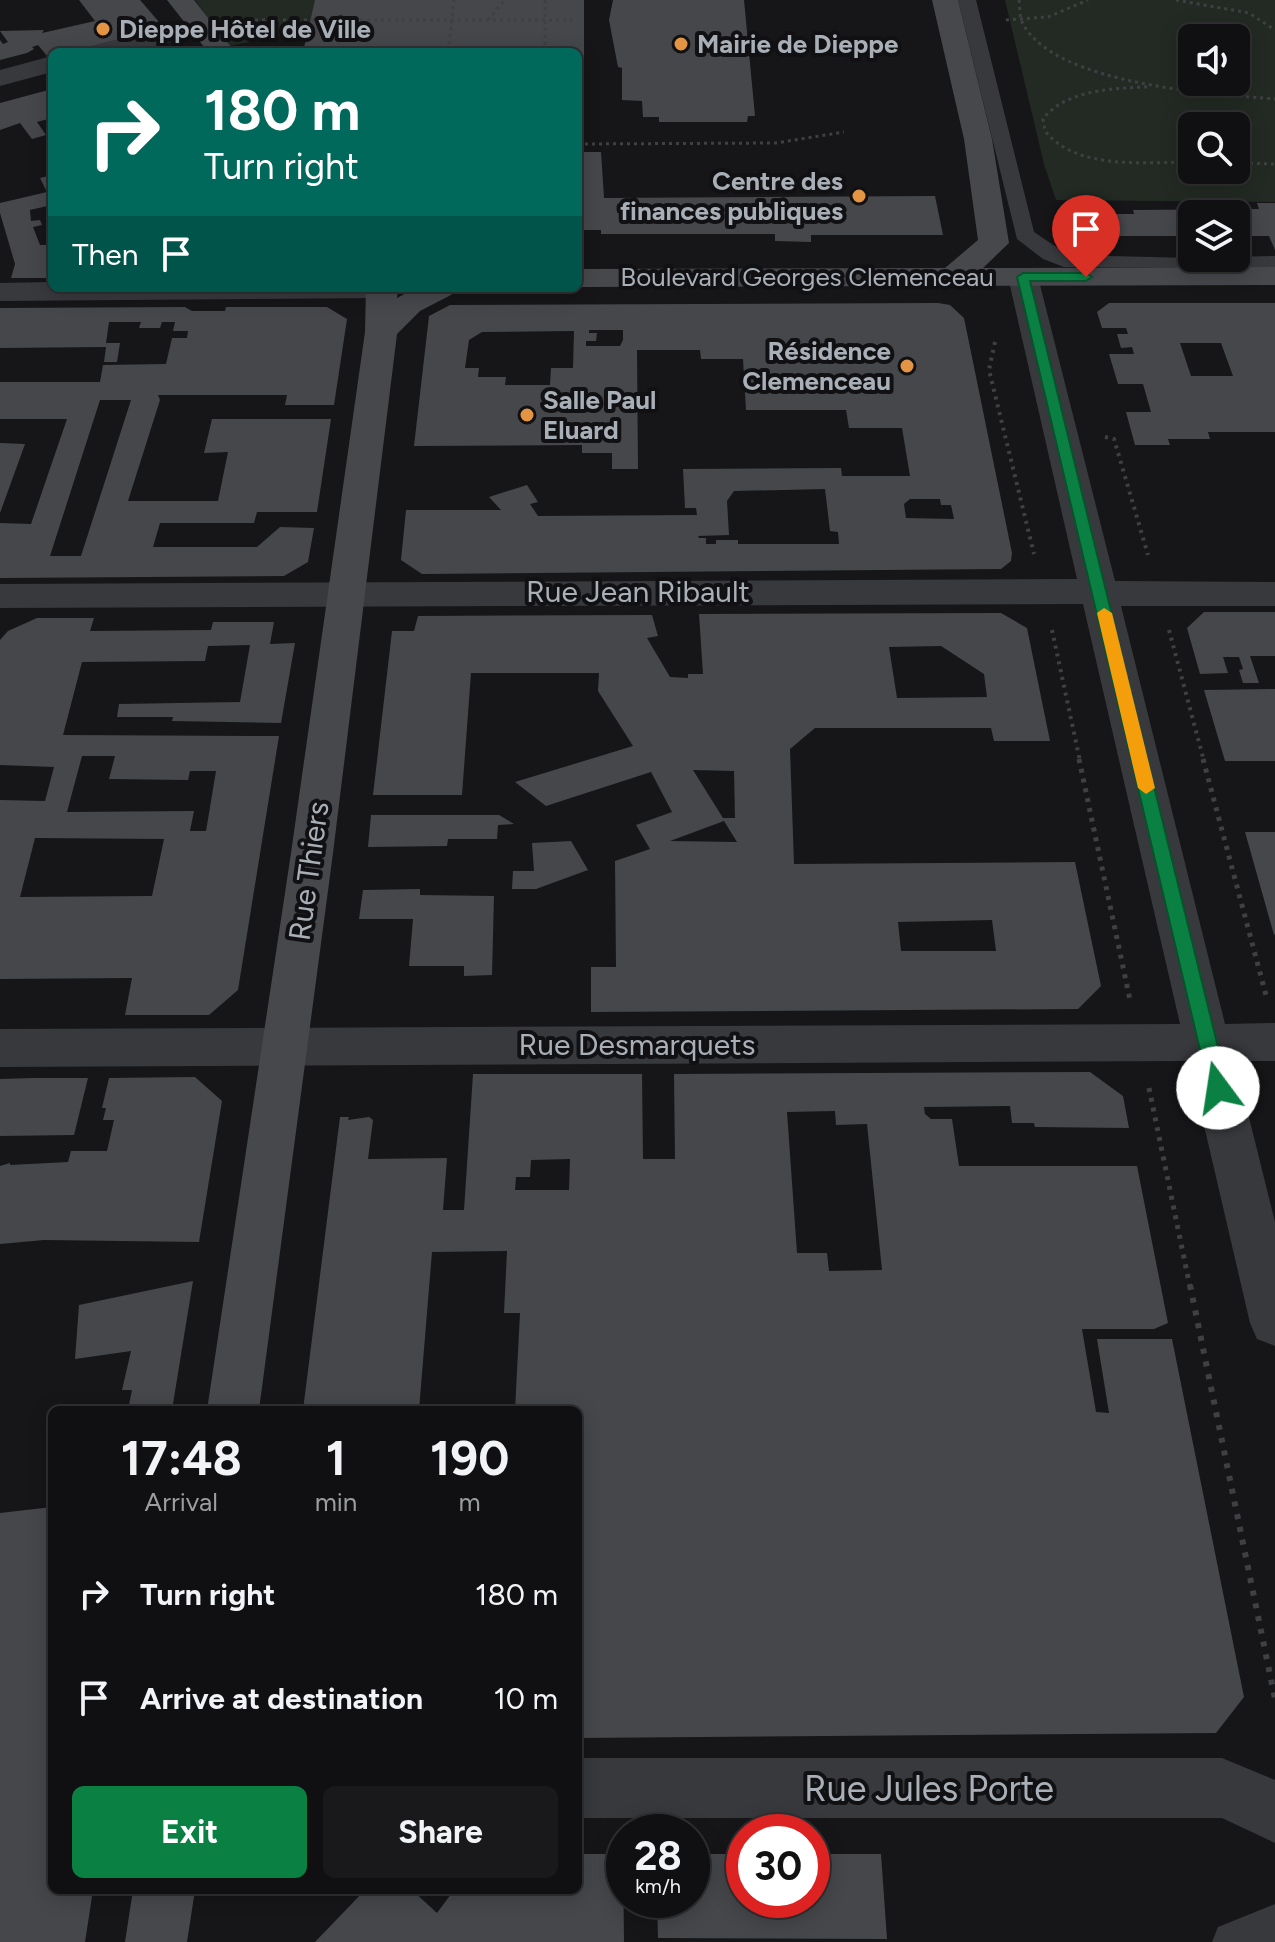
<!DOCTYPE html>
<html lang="en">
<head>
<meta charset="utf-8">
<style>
  :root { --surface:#101012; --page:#19191b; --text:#f1f3f6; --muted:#9c9d9f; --line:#303032; --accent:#0b8043 }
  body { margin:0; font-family:Figtree,sans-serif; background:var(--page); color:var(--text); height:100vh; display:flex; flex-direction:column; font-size:30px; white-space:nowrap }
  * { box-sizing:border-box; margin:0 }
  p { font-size:26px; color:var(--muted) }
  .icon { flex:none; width:44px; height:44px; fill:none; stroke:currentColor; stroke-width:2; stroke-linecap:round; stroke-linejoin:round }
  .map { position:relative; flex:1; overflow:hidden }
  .panel { position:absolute; left:48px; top:1406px; width:534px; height:488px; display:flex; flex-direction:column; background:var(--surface); border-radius:12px; box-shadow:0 4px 20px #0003,0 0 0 2px var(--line) }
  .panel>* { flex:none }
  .banner { position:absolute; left:48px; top:48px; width:534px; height:244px; border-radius:12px; box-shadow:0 4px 20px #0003,0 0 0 2px var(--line); background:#00695c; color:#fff; overflow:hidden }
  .controls { position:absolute; left:1178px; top:24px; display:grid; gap:16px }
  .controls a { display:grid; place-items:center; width:72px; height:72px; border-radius:12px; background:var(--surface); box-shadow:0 4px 20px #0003,0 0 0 2px var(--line); font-size:40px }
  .speed { position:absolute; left:606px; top:1814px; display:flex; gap:16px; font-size:40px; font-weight:700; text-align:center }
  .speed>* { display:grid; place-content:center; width:104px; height:104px; border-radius:50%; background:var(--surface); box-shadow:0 4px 20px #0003,0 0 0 2px var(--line); line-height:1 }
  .speed small { font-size:20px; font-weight:400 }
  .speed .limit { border:12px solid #d22; background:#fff; color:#111 }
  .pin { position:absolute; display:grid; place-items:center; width:68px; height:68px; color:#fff; margin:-82px -34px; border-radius:50% 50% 50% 0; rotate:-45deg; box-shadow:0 0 8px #0007 }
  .pin .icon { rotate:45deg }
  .me { position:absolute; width:88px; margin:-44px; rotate:346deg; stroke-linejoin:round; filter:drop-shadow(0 0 6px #0008) }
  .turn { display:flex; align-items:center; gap:28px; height:168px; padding:0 24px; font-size:36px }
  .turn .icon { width:104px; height:104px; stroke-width:2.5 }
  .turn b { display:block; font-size:56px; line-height:68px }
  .then { display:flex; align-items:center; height:76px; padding:0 24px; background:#0003; gap:16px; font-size:30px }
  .eta { display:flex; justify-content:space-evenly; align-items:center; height:136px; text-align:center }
  .eta b { font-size:48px; font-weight:700; line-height:56px }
  .cta { display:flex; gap:16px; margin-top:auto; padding:16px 24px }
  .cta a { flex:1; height:92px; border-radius:12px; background:var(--accent); color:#fff; font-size:32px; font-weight:700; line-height:92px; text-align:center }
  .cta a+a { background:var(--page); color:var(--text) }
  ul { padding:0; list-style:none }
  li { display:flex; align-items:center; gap:24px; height:104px; padding:0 24px }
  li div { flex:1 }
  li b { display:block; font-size:30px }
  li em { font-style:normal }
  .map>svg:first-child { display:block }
  .green { fill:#232a23; fill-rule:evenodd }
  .building { fill:#45474b; fill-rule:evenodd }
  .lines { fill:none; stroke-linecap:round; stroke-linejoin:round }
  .path-far3 { stroke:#3e4043; stroke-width:3; stroke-dasharray:3 4; stroke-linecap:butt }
  .path-far2 { stroke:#3e4043; stroke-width:4; stroke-dasharray:3 5; stroke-linecap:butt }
  .path-far1 { stroke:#3e4043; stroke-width:5; stroke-dasharray:4 6; stroke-linecap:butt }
  .path { stroke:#3e4043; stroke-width:6; stroke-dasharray:5 8; stroke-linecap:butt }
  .lane { fill:#37393d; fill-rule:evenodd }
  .street { fill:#37393d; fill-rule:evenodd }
  .secondary { fill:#46484c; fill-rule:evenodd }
  .route { fill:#0b8043; stroke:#07532c; stroke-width:2 }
  .slow { fill:#f59e0b }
  .poi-dot { fill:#e39543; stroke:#111113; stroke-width:3 }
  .labels { text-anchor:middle; stroke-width:8; stroke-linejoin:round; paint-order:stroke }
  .far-poi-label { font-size:26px; font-weight:bold; fill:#a9afb7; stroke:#111113; text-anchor:start }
  .far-street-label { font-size:26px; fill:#a9afb7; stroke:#111113 }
  .street-label { font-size:30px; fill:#a9afb7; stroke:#111113 }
  .near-street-label { font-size:36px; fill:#a9afb7; stroke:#111113 }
</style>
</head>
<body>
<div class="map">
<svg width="1275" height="1942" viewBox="0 0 1275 1942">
  <rect width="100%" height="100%" fill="#161618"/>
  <!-- green -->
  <g class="green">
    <polygon points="195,0 491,0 498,34 290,34 229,46"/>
    <path d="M1005 0H1275V202L1056 200 1044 164ZM1192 38H1236V82H1192ZM1192 126H1236V170H1192Z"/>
  </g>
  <!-- building -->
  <g class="building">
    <polygon points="79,0 140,0 159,22 144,26 149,32 70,52 52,52 52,56 48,57 38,45 32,47 34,49 27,53 0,60 0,40 3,44 8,42 0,31 44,30 42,33 95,21"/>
    <polygon points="315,0 584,0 584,117 578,117 578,52 303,52"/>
    <polygon points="613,0 744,0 755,116 748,116 747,122 659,122 659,117 643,117 642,101 622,100 622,68 618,67 609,20"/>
    <polygon points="52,89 52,118 37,122 46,135 32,139 20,123 0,130 0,103"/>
    <polygon points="578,152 601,152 604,198 935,196 943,235 811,235 811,242 775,241 775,234 601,234 601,230 578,230"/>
    <polygon points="52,175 52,205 30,210 31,221 40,220 42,225 33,227 40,245 52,245 52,278 11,278 15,264 0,213 0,203 47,192 40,178"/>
    <polygon points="1257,203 1275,203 1275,250 1269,236 1236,236 1236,214 1192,214 1192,236 1075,236 1069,214 1134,214 1133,210 1259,209"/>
    <path d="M938 303 950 305 964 318 1012 553 1011 561 1001 569 422 574 401 560 406 510H501L489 497 527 485 538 502 530 504 538 516 697 515 696 508H685L683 469 841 468 842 476H910L902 428H849L846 410H746L743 359H701L700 350H637L638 469H612V453H582V445L414 446 429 316 450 305ZM589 330H623V340L620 346H586V341H596L597 333H589ZM574 331 573 368H551L550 385H505L506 377H478L479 368H465L469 340 482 332ZM825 489 830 531 838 532 839 544H738V540H716V544H706V538H699L698 536 729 535 727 501 734 491ZM910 499H940L941 505H951L954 519 906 518 904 504Z"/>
    <path d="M1109 303H1275V432H1208L1210 439H1168L1170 445H1135L1126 412H1151L1143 384H1118L1109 354H1134L1132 347 1121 348 1117 334H1128L1126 328H1102L1097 312ZM1180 343H1221L1233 376H1191Z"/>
    <path d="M185 307 192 311H225L226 307H327L347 319 334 405H285L287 395H158L160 400 128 501H218L228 452 204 453 212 419H331L317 512H257L254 523H160L153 547H257L280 527 314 528 308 562 284 576 0 578V523L31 524 67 419H0V382H100L103 365 166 364 172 338H187L188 331H173L175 322H162L160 328H139L141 322H109L106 343H120L117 362H104L106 347 0 348V308ZM100 400H131L81 556H50Z"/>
    <polygon points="0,443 25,444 0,513"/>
    <polygon points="1204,612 1275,612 1275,656 1250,656 1259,683 1243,683 1239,670 1243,669 1239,657 1223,657 1228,673 1200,674 1187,628"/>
    <path d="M1001 613 1027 628 1050 741H994L991 728H815L790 749 794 864 1075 862 1101 986 1078 1009 591 1012V967H616L615 861 650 849 636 825 672 812 651 772 546 806 515 782 633 746 598 691 599 673H471L462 795H373L392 631H414L418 616 652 615 658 636 647 638 670 677 688 678V674H703L699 614ZM941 646 984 674 987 697 897 698 889 647ZM693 770 734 771 735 818H723ZM724 821 737 842 670 841ZM992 920 996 951H901L898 922Z"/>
    <path d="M37 618H94L90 631 211 630 213 622H274L270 644 295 643 281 723 172 721 173 717H117L119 704 240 702 250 645 208 646 205 661 82 662 63 735 279 736 238 990 209 1015H125L132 978 0 979V800L45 801 54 767 0 765V640L8 631ZM82 756H115L109 779 188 780 190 771H216L206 831H190L194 811 67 812ZM35 838 164 839 152 896 20 897Z"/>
    <polygon points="1275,689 1275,761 1225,761 1204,690"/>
    <polygon points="371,815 499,815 514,824 498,825 497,839 448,839 447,846 368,847"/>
    <polygon points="1245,832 1275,832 1275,934 1274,935"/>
    <polygon points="571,841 588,870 536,889 512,889 513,871 534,871 532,843"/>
    <polygon points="420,889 420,895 494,896 492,975 464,976 464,966 409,966 413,919 359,919 363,890"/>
    <path d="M1090 1072 1123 1096 1129 1128 1035 1127 1034 1123H1012L1010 1106 924 1107 925 1114 931 1119H952L959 1166H1137L1168 1323 1154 1329H1082L1096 1412 1109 1413 1097 1339H1172L1244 1697 1216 1733 578 1738V1410H515L520 1313H504L507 1251 432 1252 419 1410H303L340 1117H349L348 1120 369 1117 373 1120 368 1159 447 1158 443 1210H464L473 1074H642L643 1159H675L674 1074ZM835 1111 836 1125 867 1124 882 1270 829 1271 827 1253H797L787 1112ZM570 1159 569 1190H515L516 1177H530L531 1160Z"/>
    <polygon points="195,1077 222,1101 199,1242 44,1240 0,1244 0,1166 10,1163 10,1165 68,1162 71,1151 107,1151 114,1120 103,1120 106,1108 102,1108 109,1078"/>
    <polygon points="33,1078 88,1078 74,1135 0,1136 0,1079"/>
    <polygon points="193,1281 172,1410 128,1410 132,1390 122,1390 131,1351 75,1359 79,1305"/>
    <polygon points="52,1507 52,1890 93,1890 85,1942 0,1942 0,1513"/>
    <polygon points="578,1854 623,1854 624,1942 315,1942 365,1890 412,1890 437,1913 454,1890 578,1890"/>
    <polygon points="692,1854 744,1854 744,1900 812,1900 812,1854 881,1854 887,1939 658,1938 657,1900 692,1900"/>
  </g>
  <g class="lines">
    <!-- path-far3 -->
    <g class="path-far3">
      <polyline points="545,0 545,52"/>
      <path d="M1019 0C1020 8 1019 17 1023 24 1056 85 1214 94 1275 99"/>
      <polyline points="1176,0 1249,13 1275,30"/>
      <polyline points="241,20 573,20"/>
      <polyline points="488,20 505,0"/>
      <polyline points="1006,20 1048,17 1088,0"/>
      <polyline points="449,44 454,0"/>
      <path d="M1147 87C1114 88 1065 90 1043 119L1045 131C1077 171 1147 162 1192 162"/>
      <polyline points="578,144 776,143 844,132"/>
      <polyline points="1236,163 1275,164"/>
    </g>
    <!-- path-far2 -->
    <g class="path-far2">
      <polyline points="995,342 989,370 1034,554"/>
      <polyline points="1105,437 1114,439 1148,555"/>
      <polyline points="1052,630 1080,761"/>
      <polyline points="1169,630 1204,761"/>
    </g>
    <!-- path-far1 -->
    <g class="path-far1">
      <polyline points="1079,759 1130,1000"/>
      <polyline points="1203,759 1267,999"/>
      <polyline points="1149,1088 1190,1287"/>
    </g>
    <!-- path -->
    <polyline class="path" points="1190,1285 1275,1699"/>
    <!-- lane -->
    <g class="lane">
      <polygon points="958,0 976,0 1034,232 1068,255 1192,258 1275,256 1275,268 1064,267 1043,259 1017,239"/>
      <polygon points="1275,1904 1275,1942 1212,1942 1218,1927"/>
    </g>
    <!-- street -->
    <g class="street">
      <polygon points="201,18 210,20 214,26 210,32 131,52 87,52 91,46"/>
      <polygon points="52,56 52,72 0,86 0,70"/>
      <polygon points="1023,268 1034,270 1038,277 1115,581 1275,582 1275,606 1121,606 1225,1024 1275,1023 1275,1061 1235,1061 1275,1222 1275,1346 1257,1339 1250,1323 1189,1061 0,1067 0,1029 1180,1024 1083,604 0,608 0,584 1077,579 1008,277 1012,270"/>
      <polygon points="52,282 52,288 398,289 393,296 382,298 0,301 0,283"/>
      <polygon points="578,1758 1222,1758 1275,1780 1275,1843 1222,1818 578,1818"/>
    </g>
    <!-- secondary -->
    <g class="secondary">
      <polygon points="167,0 194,0 235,52 208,52"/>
      <polygon points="932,0 958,0 992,139 1009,243 983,268 1275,267 1275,285 578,287 578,269 945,268 978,240 964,139"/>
      <polygon points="366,288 398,288 397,298 416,288 456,288 451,295 420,311 397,334 333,853 259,1410 207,1410 291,853 365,332"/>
      <polygon points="133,1890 195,1890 187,1942 125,1942"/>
    </g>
  </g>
  <!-- route -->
  <polygon class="route" points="1023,273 1086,273 1092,277 1086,281 1030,281 1228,1088 1225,1093 1212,1093 1209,1088 1017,277"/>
  <!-- slow -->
  <polygon class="slow" points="1104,608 1112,613 1155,788 1146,794 1138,788 1097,613"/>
  <!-- markers -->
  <g class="poi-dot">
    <circle cx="103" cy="29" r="8"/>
    <circle cx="681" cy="44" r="8"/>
    <circle cx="859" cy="196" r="8"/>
    <circle cx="907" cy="366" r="8"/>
    <circle cx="527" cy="415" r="8"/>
  </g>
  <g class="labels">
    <!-- far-poi labels -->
    <g class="far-poi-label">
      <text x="119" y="38">Dieppe Hôtel de Ville</text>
      <text x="697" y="53">Mairie de Dieppe</text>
      <text x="843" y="190" text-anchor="end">Centre des<tspan x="843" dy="30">finances publiques</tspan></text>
      <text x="891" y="360" text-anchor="end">Résidence<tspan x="891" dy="30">Clemenceau</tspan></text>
      <text x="543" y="409">Salle Paul<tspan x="543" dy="30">Eluard</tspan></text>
    </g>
    <!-- far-street labels -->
    <g class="far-street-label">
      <text x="807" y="286">Boulevard Georges Clemenceau</text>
    </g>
    <!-- street labels -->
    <g class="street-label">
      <text x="638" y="602">Rue Jean Ribault</text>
      <text transform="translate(309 871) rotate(-82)" y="10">Rue Thiers</text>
      <text x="637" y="1055">Rue Desmarquets</text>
    </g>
    <!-- near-street labels -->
    <g class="near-street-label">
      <text x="929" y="1801">Rue Jules Porte</text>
    </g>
  </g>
</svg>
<div class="controls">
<a><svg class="icon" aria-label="sound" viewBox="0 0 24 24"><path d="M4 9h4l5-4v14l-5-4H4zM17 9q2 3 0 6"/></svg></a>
<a><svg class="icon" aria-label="search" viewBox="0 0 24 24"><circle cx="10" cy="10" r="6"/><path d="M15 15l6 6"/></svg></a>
<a><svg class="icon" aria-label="layers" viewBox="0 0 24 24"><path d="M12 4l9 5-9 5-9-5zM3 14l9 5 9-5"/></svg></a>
</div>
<div class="speed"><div>28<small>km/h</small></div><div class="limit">30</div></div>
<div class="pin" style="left:1086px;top:277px;background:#d93025"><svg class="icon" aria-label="arrive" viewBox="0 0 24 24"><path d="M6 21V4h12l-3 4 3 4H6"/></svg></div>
<svg class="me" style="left:1218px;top:1088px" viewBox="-20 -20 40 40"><circle r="19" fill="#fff"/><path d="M0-13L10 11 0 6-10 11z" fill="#0b8043"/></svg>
<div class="banner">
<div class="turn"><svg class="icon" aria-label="right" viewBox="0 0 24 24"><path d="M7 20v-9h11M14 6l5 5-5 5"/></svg><div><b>180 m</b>Turn right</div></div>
<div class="then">Then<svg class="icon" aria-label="arrive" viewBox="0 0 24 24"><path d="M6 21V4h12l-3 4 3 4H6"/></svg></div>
</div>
<section class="panel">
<div class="eta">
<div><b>17:48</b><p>Arrival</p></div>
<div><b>1</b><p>min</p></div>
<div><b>190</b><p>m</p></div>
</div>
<ul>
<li><svg class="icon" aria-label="right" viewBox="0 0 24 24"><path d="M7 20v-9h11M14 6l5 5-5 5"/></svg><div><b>Turn right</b></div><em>180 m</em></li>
<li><svg class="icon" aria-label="arrive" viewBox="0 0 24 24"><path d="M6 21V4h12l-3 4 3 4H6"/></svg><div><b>Arrive at destination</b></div><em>10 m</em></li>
</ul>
<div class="cta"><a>Exit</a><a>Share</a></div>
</section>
</div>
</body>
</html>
